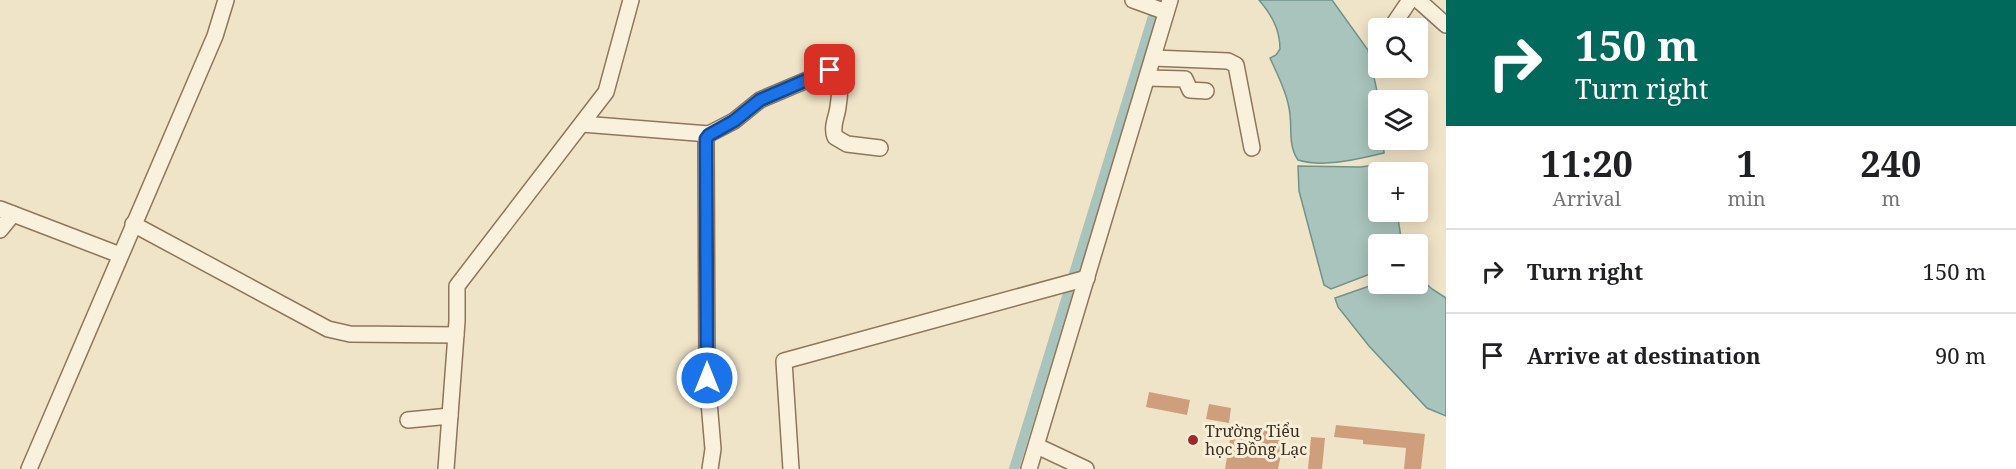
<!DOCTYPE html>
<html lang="en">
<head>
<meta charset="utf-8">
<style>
  :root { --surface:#fff; --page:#f2f2f2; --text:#202124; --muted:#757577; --line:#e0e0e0 }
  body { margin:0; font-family:"Noto Serif",serif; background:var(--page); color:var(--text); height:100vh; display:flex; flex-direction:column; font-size:22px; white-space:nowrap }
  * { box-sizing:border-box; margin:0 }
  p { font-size:20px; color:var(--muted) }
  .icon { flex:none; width:33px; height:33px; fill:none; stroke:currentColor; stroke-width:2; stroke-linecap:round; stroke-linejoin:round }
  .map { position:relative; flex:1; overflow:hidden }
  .side { display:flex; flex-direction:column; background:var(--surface); width:570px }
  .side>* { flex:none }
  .banner { background:#00695c; color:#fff; overflow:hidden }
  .controls { position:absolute; left:1368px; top:18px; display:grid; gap:12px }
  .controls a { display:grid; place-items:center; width:60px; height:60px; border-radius:6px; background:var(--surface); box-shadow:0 3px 15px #0003; font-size:30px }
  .pin { position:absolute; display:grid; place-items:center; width:51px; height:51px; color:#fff; margin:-26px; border-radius:12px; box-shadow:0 3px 9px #0006 }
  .me { position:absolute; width:66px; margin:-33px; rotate:0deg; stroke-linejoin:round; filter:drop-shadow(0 0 4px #0008) }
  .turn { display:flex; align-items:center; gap:21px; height:126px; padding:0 30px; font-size:27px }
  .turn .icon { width:78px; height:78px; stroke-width:2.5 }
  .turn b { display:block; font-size:42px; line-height:51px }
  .eta { display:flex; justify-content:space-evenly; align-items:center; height:102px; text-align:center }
  .eta b { font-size:36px; font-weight:700; line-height:42px }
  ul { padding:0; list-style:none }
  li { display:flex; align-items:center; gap:18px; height:84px; padding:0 30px; border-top:2px solid var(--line) }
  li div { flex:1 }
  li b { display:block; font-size:22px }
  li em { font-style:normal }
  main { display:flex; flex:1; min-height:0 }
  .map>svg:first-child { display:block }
  .water { fill:#a9c4bc; stroke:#6f938a; stroke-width:1.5 }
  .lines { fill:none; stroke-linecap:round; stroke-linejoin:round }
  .canal { stroke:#a9c4bc; stroke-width:10 }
  .building { fill:#cf9f7d }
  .minor-casing { stroke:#8d765c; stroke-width:18 }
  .minor { stroke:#faf1dc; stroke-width:15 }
  .route-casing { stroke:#114b97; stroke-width:15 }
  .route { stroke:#1a73e8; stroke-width:10 }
  .poi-dot { fill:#9e2a2b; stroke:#f7eed8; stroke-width:2 }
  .labels { text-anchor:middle; stroke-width:6; stroke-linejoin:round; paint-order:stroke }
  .poi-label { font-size:16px; fill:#3d2e20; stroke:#f7eed8; text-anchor:start }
</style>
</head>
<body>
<main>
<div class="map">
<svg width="1446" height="469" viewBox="0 0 1446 469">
  <rect width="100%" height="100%" fill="#f0e4c8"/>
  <!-- water -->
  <g class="water">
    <path d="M1259 0H1332L1368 50 1379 100 1378 140H1383L1384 153C1357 159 1325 168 1298 160 1287 144 1293 126 1289 108 1286 90 1277 74 1270 58L1276 55 1280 49C1280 29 1271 14 1259 0Z"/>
    <polygon points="1384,164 1391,165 1392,172 1378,172 1378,212 1397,212 1402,244 1378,244 1378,271 1331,289 1324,285 1299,191 1298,166 1360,167"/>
    <polygon points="1418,276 1432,289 1446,298 1446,416 1427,408 1369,346 1338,307 1335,298 1378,283 1418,284"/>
  </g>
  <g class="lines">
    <!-- canal -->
    <polyline class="canal" points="1014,469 1158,0"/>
  </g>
  <!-- building -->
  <g class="building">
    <polygon points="1149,392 1190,400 1187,415 1146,407"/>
    <polygon points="1209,404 1231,408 1229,423 1206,419"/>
    <polygon points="1336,425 1425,434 1421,469 1404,469 1406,448 1363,444 1363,440 1334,437"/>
    <polygon points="1259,426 1286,431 1278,469 1225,469 1232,428 1258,433"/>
    <polygon points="1311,437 1325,438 1322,469 1308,469"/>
  </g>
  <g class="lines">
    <defs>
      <g id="minor">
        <polyline points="1133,0 1166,12"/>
        <polyline points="1418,0 1446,25"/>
        <polyline points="1391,28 1410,0"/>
        <polyline points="1378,49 1378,48"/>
        <polyline points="1153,58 1228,61 1236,65 1252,148"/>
        <polyline points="1147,78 1185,79 1190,90 1206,91"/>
        <polyline points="582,124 709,134"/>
        <polyline points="0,209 120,255"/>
        <polyline points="133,224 328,329 350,334 456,335"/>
        <polyline points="0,230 13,214"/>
        <polyline points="408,420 450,416"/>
        <polyline points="1037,446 1086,469"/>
        <polyline points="29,469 215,36 226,0"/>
        <polyline points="446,469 457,321 457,286 606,92 631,0"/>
        <path d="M710 469 713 449 707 378 706 139 709 134 734 121 760 100 833 69 837 72C841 83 840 95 838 107 837 117 831 126 835 137L847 144 880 148"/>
        <polyline points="791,469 784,361 1087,278"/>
        <polyline points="1029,469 1170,0"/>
      </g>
    </defs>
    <!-- minor casing -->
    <use href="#minor" class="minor-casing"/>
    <!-- minor -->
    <use href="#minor" class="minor"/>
  </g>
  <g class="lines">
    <defs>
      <polyline id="route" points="707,378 706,139 709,135 734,121 760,100 830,70"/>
    </defs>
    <!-- route casing -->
    <use href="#route" class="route-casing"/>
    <!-- route -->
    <use href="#route" class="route"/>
  </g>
  <!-- markers -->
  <circle class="poi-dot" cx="1193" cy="440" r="6"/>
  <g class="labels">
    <!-- poi labels -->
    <g class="poi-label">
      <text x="1205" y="437">Trường Tiểu<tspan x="1205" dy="18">học Đồng Lạc</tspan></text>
    </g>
  </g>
</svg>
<div class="controls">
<a><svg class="icon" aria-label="search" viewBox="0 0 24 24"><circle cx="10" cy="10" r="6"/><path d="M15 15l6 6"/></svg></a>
<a><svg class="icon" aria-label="layers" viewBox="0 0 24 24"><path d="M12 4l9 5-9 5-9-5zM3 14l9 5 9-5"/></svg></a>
<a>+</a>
<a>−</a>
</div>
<div class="pin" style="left:830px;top:70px;background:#d93025"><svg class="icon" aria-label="arrive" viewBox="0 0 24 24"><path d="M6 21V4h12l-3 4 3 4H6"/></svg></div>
<svg class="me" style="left:707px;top:378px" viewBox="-20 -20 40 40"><circle r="17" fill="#1a73e8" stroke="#fff" stroke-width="3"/><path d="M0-11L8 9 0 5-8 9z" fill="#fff"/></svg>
</div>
<section class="side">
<div class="banner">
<div class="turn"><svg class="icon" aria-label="right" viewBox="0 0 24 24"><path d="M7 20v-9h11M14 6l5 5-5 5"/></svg><div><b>150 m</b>Turn right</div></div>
</div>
<div class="eta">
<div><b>11:20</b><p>Arrival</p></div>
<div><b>1</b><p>min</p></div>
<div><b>240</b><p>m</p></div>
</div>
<ul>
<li><svg class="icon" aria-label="right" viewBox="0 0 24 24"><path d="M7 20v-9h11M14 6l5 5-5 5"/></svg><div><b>Turn right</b></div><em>150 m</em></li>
<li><svg class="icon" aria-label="arrive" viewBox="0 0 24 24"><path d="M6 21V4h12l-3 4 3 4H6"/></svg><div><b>Arrive at destination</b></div><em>90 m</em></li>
</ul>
</section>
</main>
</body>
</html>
